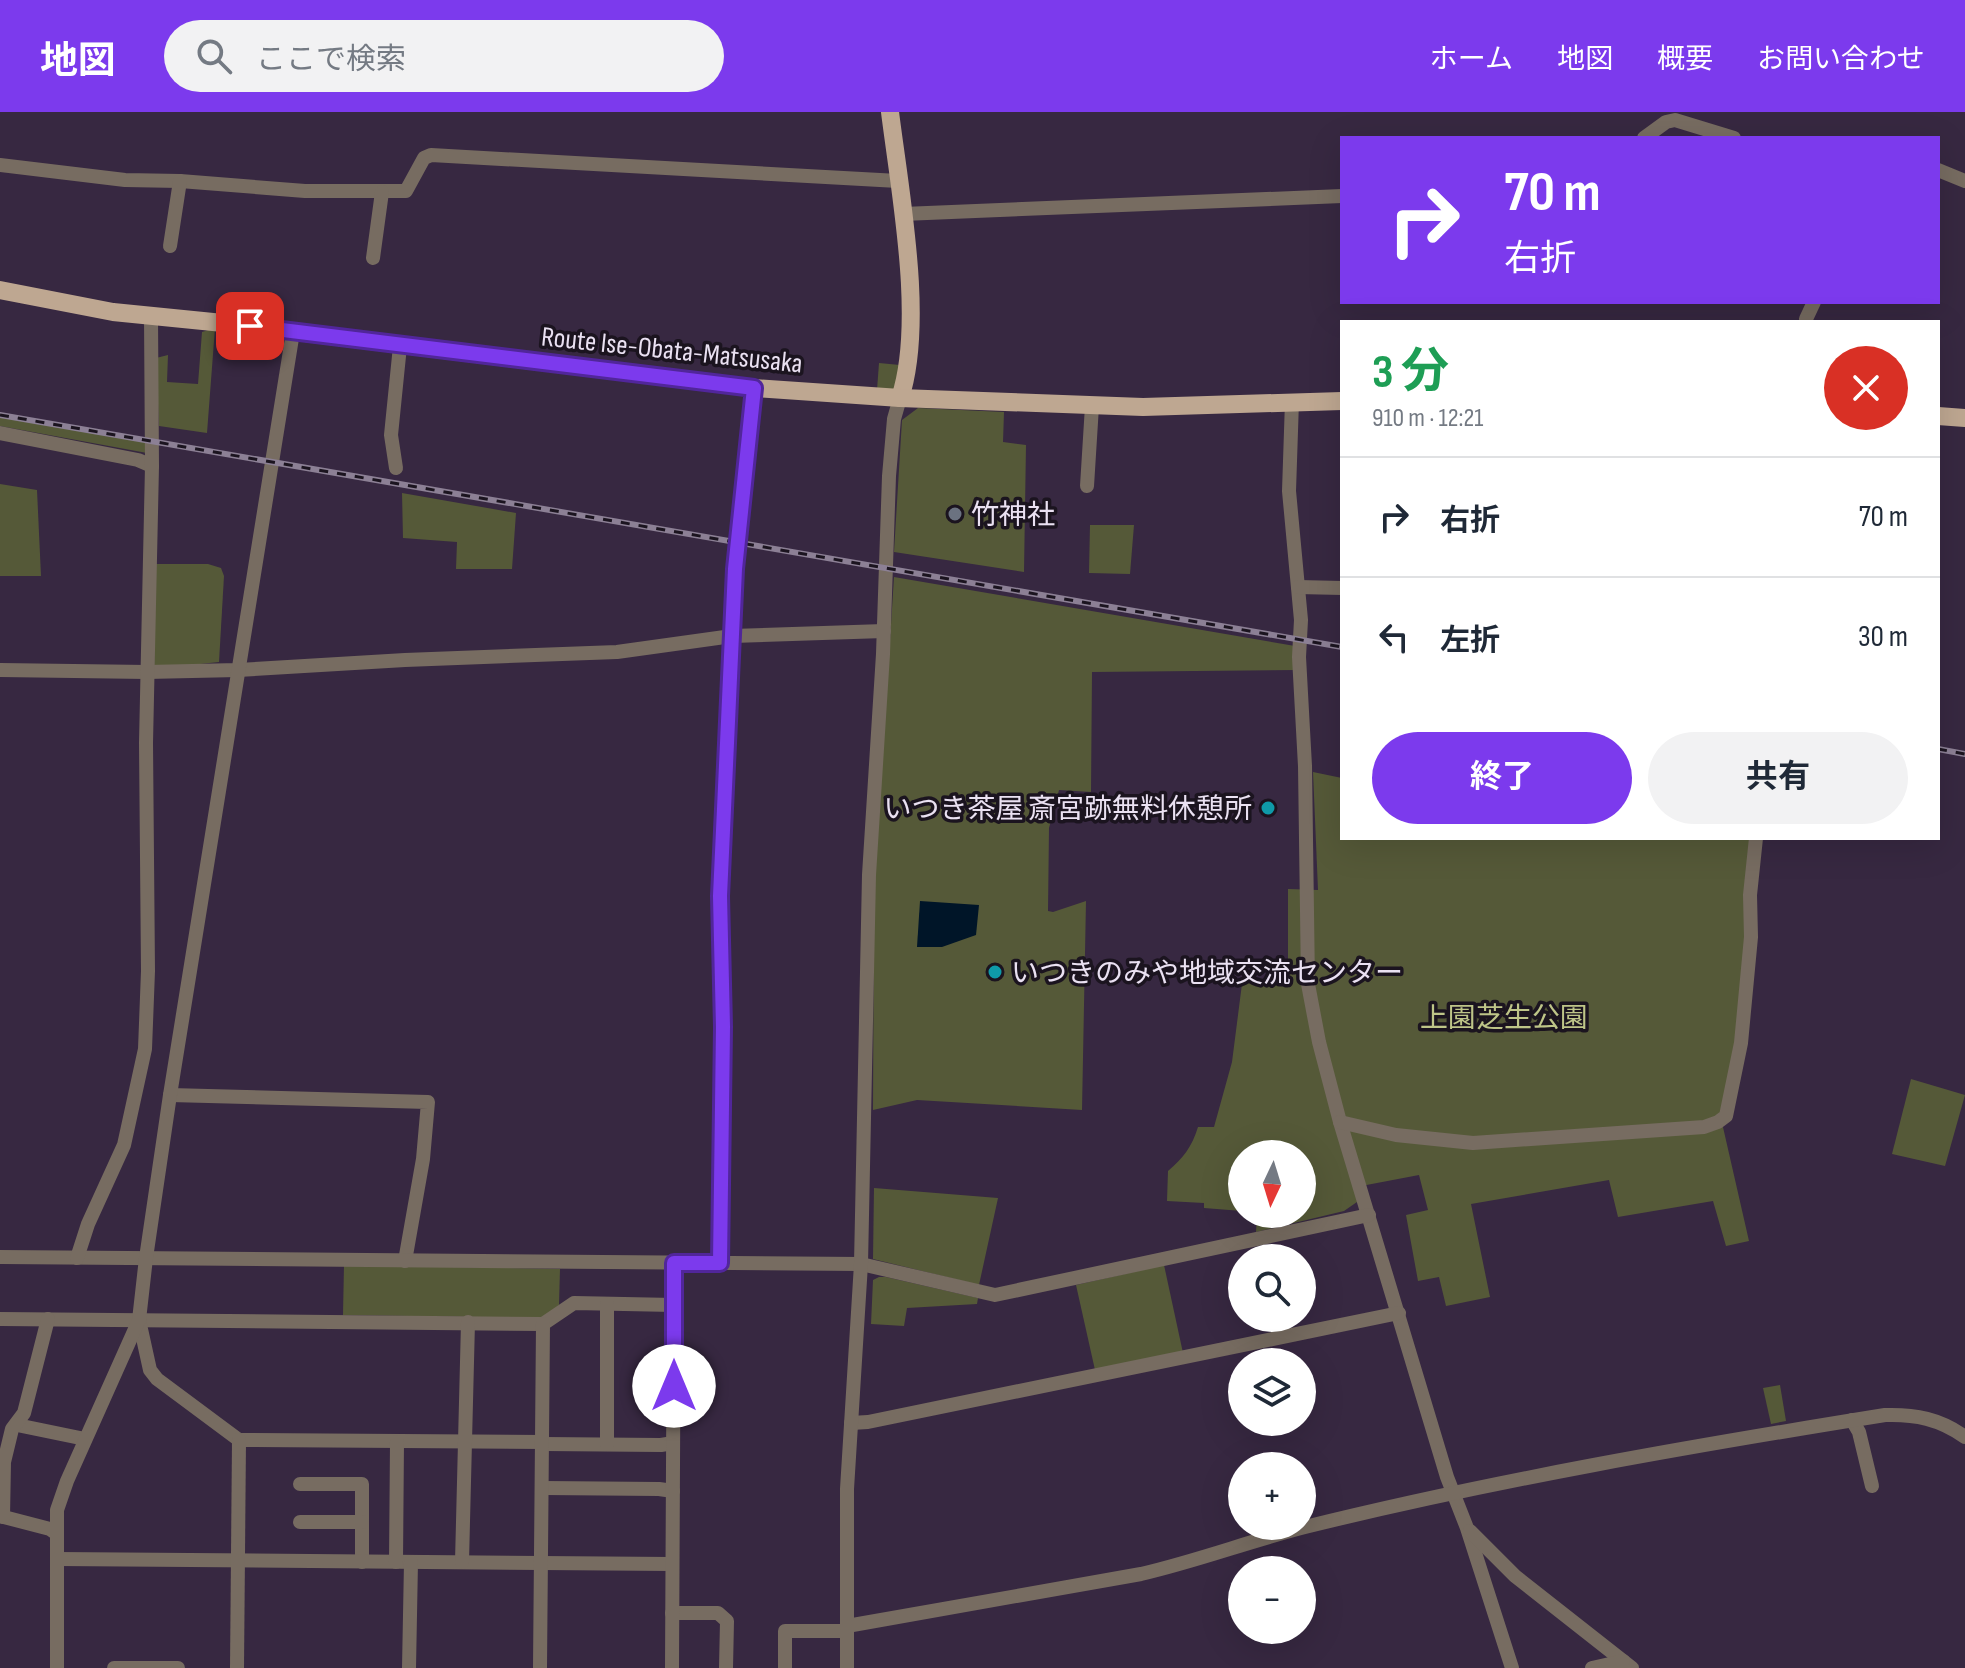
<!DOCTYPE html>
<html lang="ja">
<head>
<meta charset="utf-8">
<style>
  :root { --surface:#fff; --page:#f2f2f3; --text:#1f2937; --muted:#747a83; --line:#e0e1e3; --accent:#7c3aed }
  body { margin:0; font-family:"Sofia Sans Condensed","Noto Sans JP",sans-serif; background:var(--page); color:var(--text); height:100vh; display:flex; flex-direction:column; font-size:30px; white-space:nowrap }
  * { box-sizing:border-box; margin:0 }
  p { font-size:26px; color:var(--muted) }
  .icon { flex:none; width:44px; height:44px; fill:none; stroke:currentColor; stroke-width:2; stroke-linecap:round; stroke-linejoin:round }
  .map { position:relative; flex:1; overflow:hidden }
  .details { position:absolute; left:1340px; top:208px; width:600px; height:520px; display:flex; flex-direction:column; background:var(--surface); border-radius:0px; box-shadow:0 8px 32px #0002 }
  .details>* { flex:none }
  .guide { position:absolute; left:1340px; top:24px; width:600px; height:168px; border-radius:0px; box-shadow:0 8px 32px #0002; background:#7c3aed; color:#fff; overflow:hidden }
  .needle { width:52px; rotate:184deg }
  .fabs { position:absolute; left:1228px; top:1028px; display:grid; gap:16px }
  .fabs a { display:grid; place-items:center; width:88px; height:88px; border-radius:50%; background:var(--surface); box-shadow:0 8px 32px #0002; font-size:40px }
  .pin { position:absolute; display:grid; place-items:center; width:68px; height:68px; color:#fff; margin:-34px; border-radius:16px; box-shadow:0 4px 12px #0006 }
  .me { position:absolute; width:88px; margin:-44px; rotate:0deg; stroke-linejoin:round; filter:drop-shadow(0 0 6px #0008) }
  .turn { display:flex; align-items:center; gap:28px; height:168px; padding:0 32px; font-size:36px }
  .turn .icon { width:104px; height:104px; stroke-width:2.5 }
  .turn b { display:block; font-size:56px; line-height:68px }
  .round { display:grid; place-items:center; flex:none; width:84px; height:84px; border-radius:42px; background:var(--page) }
  .headline { display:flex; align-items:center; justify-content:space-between; height:136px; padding:0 32px }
  h1 { font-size:48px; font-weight:700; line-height:60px; color:#1e9e55 }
  .button { display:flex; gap:16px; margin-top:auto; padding:16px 32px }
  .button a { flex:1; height:92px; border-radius:48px; background:var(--accent); color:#fff; font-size:32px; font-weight:700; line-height:92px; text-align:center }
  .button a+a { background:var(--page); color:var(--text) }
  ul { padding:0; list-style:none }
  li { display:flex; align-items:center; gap:24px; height:120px; padding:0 32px; border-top:2px solid var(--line) }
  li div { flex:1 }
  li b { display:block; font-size:30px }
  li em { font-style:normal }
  header { display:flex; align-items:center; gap:48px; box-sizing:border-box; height:112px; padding:0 40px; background:var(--accent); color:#fff }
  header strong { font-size:38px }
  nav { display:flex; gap:44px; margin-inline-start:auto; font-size:28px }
  .search { width:560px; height:72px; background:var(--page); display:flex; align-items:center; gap:20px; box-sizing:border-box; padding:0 28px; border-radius:44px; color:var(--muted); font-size:30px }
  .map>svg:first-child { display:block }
  .green { fill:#555938 }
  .water { fill:#001528 }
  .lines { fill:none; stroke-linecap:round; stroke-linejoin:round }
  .minor { stroke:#776c61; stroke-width:14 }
  .major { stroke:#bea791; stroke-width:18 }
  .rail-casing { stroke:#8c8095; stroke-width:6 }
  .rail { stroke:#1b141f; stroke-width:3; stroke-dasharray:9; stroke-linecap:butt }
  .route-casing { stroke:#51269a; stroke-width:20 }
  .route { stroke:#7c3aed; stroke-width:14 }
  .worship-dot { fill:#6b7280; stroke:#1b141f; stroke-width:3 }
  .culture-dot { fill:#0f9aa8; stroke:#1b141f; stroke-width:3 }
  .labels { text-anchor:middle; stroke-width:7; stroke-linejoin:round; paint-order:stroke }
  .street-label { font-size:28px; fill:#eae1f2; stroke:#1b141f }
  .poi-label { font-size:28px; fill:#eae1f2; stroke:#1b141f; text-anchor:start }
  .park-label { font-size:28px; fill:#bec588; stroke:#1b141f }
</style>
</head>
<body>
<header>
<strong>地図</strong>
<div class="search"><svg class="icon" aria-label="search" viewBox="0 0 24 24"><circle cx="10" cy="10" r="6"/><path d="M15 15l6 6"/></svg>ここで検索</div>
<nav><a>ホーム</a><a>地図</a><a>概要</a><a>お問い合わせ</a></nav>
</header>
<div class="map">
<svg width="1965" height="1556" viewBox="0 0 1965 1556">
  <rect width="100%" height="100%" fill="#372841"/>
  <!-- green -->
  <g class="green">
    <polygon points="215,216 207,321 159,314 156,246 168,243 167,270 198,272 202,220"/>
    <polygon points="879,251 900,253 895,279 877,278"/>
    <polygon points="918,296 1004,300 1003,330 1026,333 1024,460 894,440 902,308"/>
    <polygon points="0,305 145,330 147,341 0,314"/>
    <polygon points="0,372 37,378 41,464 0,464"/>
    <polygon points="402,381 516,401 512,457 456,457 457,430 403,426"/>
    <polygon points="1090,413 1134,413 1130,462 1089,461"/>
    <polygon points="156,452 208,452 221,456 224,464 219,550 154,557"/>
    <polygon points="894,465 1295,534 1297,558 1092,560 1091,680 1059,678 1049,716 1048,799 1053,800 1086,789 1082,998 917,988 873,998 874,781"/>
    <path d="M1313 660 1342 666V726H1753L1748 811 1736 929 1720 1002 1749 1129 1726 1134 1713 1089 1618 1105 1609 1068 1471 1092 1490 1185 1446 1194 1439 1165 1418 1169 1406 1103 1428 1098 1419 1063 1356 1075 1357 1090 1344 1099 1256 1120 1257 1102H1302V1042H1242V1099L1204 1096V1091L1167 1089 1168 1059C1183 1046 1192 1035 1198 1015H1214L1232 950 1243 864 1288 871V777L1318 778Z"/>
    <polygon points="1911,967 1965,983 1945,1054 1892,1042"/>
    <polygon points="874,1076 998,1086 979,1173 873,1147"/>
    <polygon points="344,1153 560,1157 559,1193 544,1206 343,1203"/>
    <polygon points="1164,1153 1183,1241 1095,1258 1076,1173"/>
    <polygon points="879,1165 886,1165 978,1186 977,1192 907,1196 904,1214 871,1212 873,1168"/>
    <polygon points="1780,1273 1786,1309 1771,1312 1763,1276"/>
  </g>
  <!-- water -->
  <polygon class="water" points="920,789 979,793 976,823 942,835 917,835"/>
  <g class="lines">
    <!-- minor -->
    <g class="minor">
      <polyline points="1644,26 1666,10 1675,8 1734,26"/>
      <polyline points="0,53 125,68 180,69 305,79 406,79 424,46 431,43 898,69"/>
      <polyline points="1938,58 1965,69"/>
      <polyline points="903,102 1342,84"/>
      <polyline points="170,134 180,69"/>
      <polyline points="373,146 382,80"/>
      <polyline points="1806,207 1814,190"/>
      <polyline points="1292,289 1289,379 1301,508 1299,545 1305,654 1308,872 1319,930 1340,1010 1447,1365 1467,1416 1512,1556"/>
      <polyline points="0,321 138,348 152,354"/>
      <polyline points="396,356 391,323 400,234"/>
      <polyline points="1087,374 1092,294"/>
      <polyline points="1298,475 1342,476"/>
      <polyline points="0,558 147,560 238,558 405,548 617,540 732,524 884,519"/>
      <polyline points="170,983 428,990 423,1047 405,1149"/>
      <polyline points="1340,1010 1396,1023 1473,1031 1704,1015 1718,1010 1726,1004 1741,931 1751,825 1750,783 1756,726"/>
      <polyline points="0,1145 861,1152 995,1183 1369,1103"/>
      <polyline points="77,1146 88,1112 124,1033 145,937 148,859 146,631 152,354 151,205"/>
      <polyline points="720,1151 723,915 720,784 735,457 754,276"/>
      <polyline points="0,1207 543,1212 574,1191 674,1193"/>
      <polyline points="139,1208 150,1258 157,1267 239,1328 544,1330"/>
      <polyline points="1852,1308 1859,1320 1872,1374"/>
      <polyline points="851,1311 868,1310 1399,1201"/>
      <polyline points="17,1313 85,1327"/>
      <polyline points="544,1332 661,1333 673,1331"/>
      <polyline points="607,1332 607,1192"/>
      <polyline points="300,1372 362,1372 362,1450"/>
      <polyline points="544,1376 659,1377 673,1379"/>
      <polyline points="0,1404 50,1417 57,1422"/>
      <polyline points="3,1405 4,1350 12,1317 24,1301 48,1207"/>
      <polyline points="300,1410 362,1410"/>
      <polyline points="1470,1419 1515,1464 1632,1556"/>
      <polyline points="57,1447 672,1452"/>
      <polyline points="396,1450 397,1330"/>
      <polyline points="462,1450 468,1210"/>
      <polyline points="672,1501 718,1501 727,1509 726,1556"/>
      <path d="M847 1514 1141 1462C1197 1449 1250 1429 1305 1415 1495 1368 1692 1334 1885 1303 1915 1302 1940 1307 1965 1325"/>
      <polyline points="57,1556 57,1398 67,1369 139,1208 146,1146 170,983 293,220"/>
      <polyline points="114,1556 178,1556"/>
      <polyline points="237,1556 239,1328"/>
      <polyline points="409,1556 411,1450"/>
      <polyline points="540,1556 543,1212"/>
      <polyline points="672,1556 674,1151"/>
      <polyline points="785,1556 785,1519 847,1519"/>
      <polyline points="847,1556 847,1377 861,1152 869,763 883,542 889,364 894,307 900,286"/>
      <polyline points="1592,1556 1623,1549"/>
    </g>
    <!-- major -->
    <g class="major">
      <path d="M890 0C900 81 925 210 900 286"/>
      <polyline points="0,178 113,200 223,211 754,276 900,286 1143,295 1342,289"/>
      <polyline points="1938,304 1965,306"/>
    </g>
    <defs>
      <g id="rail">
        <polyline points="0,303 1342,535"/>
        <polyline points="1938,637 1965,642"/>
      </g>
    </defs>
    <!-- rail casing -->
    <use href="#rail" class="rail-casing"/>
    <!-- rail -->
    <use href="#rail" class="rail"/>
  </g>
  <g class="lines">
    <defs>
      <polyline id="route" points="250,214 754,276 735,457 720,784 723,915 720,1151 674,1151 674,1274"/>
    </defs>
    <!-- route casing -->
    <use href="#route" class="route-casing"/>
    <!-- route -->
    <use href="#route" class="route"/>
  </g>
  <!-- markers -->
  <circle class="worship-dot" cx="955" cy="402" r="8"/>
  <g class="culture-dot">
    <circle cx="1268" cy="696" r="8"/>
    <circle cx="995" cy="860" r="8"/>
  </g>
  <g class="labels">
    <!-- street labels -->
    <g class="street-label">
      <text transform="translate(672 237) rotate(6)" y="10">Route Ise-Obata-Matsusaka</text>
    </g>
    <!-- poi labels -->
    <g class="poi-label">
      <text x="971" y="412">竹神社</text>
      <text x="1252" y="706" text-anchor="end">いつき茶屋 斎宮跡無料休憩所</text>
      <text x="1011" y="870">いつきのみや地域交流センター</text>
    </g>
    <!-- park labels -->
    <g class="park-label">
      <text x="1504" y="915">上園芝生公園</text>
    </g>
  </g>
</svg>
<div class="fabs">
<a><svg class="needle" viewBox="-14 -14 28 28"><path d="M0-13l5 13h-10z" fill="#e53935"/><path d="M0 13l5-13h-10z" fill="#747a83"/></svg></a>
<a><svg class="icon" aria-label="search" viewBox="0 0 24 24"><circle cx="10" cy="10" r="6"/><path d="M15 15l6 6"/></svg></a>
<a><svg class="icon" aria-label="layers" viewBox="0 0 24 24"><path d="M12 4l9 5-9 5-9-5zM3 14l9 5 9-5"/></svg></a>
<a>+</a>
<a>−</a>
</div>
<div class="pin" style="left:250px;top:214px;background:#d93025"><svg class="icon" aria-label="arrive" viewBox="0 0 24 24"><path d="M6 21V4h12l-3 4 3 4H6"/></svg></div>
<svg class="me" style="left:674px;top:1274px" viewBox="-20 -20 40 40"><circle r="19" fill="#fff"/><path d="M0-13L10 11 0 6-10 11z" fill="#7c3aed"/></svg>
<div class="guide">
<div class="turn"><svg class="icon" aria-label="right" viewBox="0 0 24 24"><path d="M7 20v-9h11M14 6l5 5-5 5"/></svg><div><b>70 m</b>右折</div></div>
</div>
<section class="details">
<div class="headline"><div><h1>3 分</h1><p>910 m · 12:21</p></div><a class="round" style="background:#d93025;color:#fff"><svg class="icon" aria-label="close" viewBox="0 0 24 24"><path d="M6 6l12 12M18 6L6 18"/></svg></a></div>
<ul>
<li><svg class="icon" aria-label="right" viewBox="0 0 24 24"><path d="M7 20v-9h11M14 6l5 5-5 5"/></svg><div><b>右折</b></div><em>70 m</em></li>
<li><svg class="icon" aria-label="left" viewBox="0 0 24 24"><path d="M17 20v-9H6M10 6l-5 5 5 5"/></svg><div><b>左折</b></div><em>30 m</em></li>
</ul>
<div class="button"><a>終了</a><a>共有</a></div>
</section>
</div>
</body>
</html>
